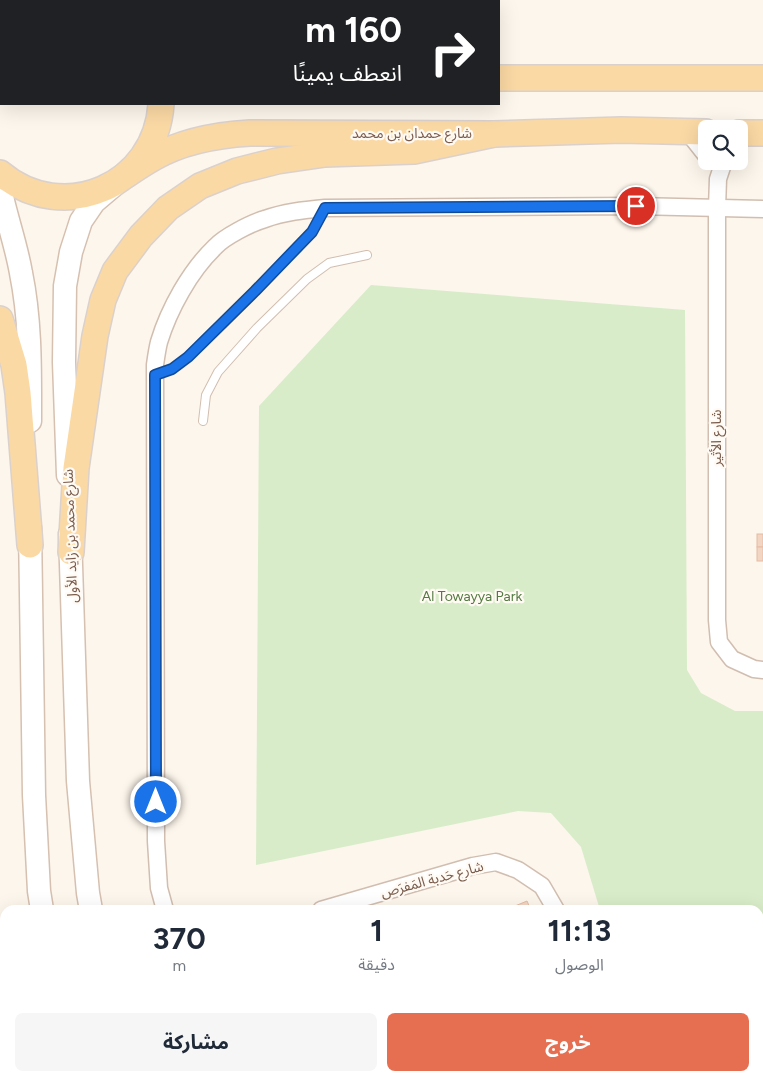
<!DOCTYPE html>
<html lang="ar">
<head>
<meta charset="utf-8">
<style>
  :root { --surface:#fff; --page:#f6f6f7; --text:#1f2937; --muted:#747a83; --accent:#e76f51 }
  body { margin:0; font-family:Figtree,"Noto Sans Arabic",sans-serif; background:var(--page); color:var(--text); direction:rtl; height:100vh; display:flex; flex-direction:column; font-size:19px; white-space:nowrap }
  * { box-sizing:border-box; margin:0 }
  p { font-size:16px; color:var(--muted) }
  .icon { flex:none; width:28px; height:28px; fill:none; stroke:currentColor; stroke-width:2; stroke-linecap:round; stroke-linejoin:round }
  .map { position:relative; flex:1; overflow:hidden; direction:ltr }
  .details { position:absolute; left:0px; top:905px; width:764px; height:176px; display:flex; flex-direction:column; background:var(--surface); border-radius:15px 15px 0 0; box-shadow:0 5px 20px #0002; direction:rtl }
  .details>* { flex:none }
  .banner { position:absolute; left:0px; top:0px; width:500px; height:105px; box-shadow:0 5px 20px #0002; direction:rtl; background:#202124; color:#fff; overflow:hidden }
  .controls { position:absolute; left:698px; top:120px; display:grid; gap:10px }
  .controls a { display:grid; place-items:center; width:50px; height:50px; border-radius:8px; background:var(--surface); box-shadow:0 5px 20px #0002; font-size:25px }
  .pin { position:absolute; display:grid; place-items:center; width:42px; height:42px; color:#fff; margin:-21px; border:2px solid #fff; border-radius:50%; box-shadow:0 1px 5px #0007 }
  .me { position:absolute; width:55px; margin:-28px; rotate:0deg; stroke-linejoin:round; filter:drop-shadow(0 0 4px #0008) }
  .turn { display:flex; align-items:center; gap:18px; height:105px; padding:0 15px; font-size:22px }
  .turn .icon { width:65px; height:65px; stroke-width:2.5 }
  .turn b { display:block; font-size:35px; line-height:42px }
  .eta { display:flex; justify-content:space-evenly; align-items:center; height:85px; text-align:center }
  .eta b { font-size:30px; font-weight:700; line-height:35px }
  .cta { display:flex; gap:10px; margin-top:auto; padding:10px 15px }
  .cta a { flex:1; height:58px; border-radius:8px; background:var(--accent); color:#fff; font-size:20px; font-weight:700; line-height:58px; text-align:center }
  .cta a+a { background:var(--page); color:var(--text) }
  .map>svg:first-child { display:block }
  .green { fill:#d8ecc9 }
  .building { fill:#f3d5c3; stroke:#e6bba3 }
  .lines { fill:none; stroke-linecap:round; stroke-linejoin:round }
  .service-casing { stroke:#d1beb0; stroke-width:10 }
  .minor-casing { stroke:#d1beb0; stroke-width:19 }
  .secondary-casing { stroke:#d6c0b0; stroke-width:25 }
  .primary-casing { stroke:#dad1cd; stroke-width:28 }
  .service { stroke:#fff; stroke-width:8 }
  .minor { stroke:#fff; stroke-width:16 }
  .secondary { stroke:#fff; stroke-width:22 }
  .primary { stroke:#fbd9a5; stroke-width:25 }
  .route-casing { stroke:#114b97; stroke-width:12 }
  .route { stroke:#1a73e8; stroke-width:9 }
  .labels { text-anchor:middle; stroke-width:4.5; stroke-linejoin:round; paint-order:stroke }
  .street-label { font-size:14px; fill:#7a5c4d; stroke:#fffaf3 }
  .park-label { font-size:14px; fill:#537a41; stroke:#fffaf3 }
</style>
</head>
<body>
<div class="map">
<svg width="763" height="1081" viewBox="0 0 763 1081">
  <rect width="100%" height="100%" fill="#fdf6ec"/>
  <!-- green -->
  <polygon class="green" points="371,285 685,310 687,670 701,693 735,711 763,711 763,1081 650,1081 649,1076 759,1076 759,910 600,910 581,847 551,813 518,811 256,865 259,406"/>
  <!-- building -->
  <g class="building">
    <rect x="757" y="534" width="6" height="13"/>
    <rect x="757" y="547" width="6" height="14"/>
    <polygon points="527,901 531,910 517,910 515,906"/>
    <polygon points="411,1076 441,1076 442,1081 412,1081"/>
    <polygon points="463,1076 487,1076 485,1081 460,1081"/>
  </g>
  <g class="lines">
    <defs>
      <g id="service">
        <polyline points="155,375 172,369 188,357 268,278 312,232 325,208"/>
        <polyline points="203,421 206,395 218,372 257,328 307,279 329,263 367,255"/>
      </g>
      <g id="minor">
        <polyline points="687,131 706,155"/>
        <polyline points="724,161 718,179 717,208 717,620 719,642 732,659 754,669 763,670"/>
        <path d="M165 910 159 888 156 841 155 365C156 358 157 350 159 342 169 309 190 271 215 247 224 237 251 223 265 219 284 212 304 210 325 208L636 206 763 209"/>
        <polyline points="321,910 473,866 496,862 518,870 542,886 556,910"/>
        <polyline points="0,1024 5,1023"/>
        <polyline points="212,1076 213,1081"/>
        <polyline points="609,1076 611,1081"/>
      </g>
      <g id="secondary">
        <polyline points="114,0 114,1"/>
        <polyline points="20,1 20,0"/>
        <path d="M0 188C6 217 16 244 21 273 31 322 30 372 30 421"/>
        <polyline points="68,475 64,362 65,286 71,252 81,221 94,202 114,185"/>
        <polyline points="30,528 34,795 39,891 42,910"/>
        <polyline points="70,534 78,781 88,893 91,910"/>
        <polyline points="76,1076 78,1081"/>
        <polyline points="126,1076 128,1081"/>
      </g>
      <g id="primary">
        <polyline points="179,0 181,1"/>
        <polyline points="0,27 1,26"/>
        <polyline points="499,78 763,78"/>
        <polyline points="739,133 763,133"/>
        <path d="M0 173C63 226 156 186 161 104"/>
        <path d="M126 175C135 169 144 163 153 158 182 141 216 135 250 133L494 134 621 130 706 132"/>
        <polyline points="0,319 14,365 18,393 30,545"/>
        <polyline points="71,552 76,468 95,336 103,300 115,271 141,236 168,208 200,186 237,171 277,161 325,154 414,151 494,134"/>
      </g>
    </defs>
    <!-- service casing -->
    <use href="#service" class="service-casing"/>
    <!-- minor casing -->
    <use href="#minor" class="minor-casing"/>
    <!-- secondary casing -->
    <use href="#secondary" class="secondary-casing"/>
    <!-- primary casing -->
    <use href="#primary" class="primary-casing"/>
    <!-- service -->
    <use href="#service" class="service"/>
    <!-- minor -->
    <use href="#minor" class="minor"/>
    <!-- secondary -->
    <use href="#secondary" class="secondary"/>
    <!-- primary -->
    <use href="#primary" class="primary"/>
  </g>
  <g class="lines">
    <defs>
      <polyline id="route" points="156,802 155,375 172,369 188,357 255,291 312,232 325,208 636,206"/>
    </defs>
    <!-- route casing -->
    <use href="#route" class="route-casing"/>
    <!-- route -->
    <use href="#route" class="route"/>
  </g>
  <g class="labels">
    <!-- street labels -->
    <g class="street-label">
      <text x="412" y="138">شارع حمدان بن محمد</text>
      <text transform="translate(716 438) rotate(-90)" y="5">شارع الأثير</text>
      <text transform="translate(70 536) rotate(-92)" y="5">شارع محمد بن زايد الأول</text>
      <text transform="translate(432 879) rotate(-15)" y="5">شارع حَدبة المَفرَص</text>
    </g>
    <!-- park labels -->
    <g class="park-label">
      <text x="472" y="601">Al Towayya Park</text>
    </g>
  </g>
</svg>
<div class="controls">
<a><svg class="icon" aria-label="search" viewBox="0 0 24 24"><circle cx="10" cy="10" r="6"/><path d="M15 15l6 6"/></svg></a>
</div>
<div class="pin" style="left:636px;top:206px;background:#d93025"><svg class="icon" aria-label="arrive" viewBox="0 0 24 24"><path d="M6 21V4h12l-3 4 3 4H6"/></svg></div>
<svg class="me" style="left:156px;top:802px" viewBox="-20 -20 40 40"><circle r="17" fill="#1a73e8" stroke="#fff" stroke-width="3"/><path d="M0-11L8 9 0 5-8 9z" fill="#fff"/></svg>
<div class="banner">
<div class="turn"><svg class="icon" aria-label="right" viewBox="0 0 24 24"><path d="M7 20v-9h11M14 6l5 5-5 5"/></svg><div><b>160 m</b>انعطف يمينًا</div></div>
</div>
<section class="details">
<div class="eta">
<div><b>11:13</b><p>الوصول</p></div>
<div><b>1</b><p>دقيقة</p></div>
<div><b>370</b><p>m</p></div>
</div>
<div class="cta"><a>خروج</a><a>مشاركة</a></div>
</section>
</div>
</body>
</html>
